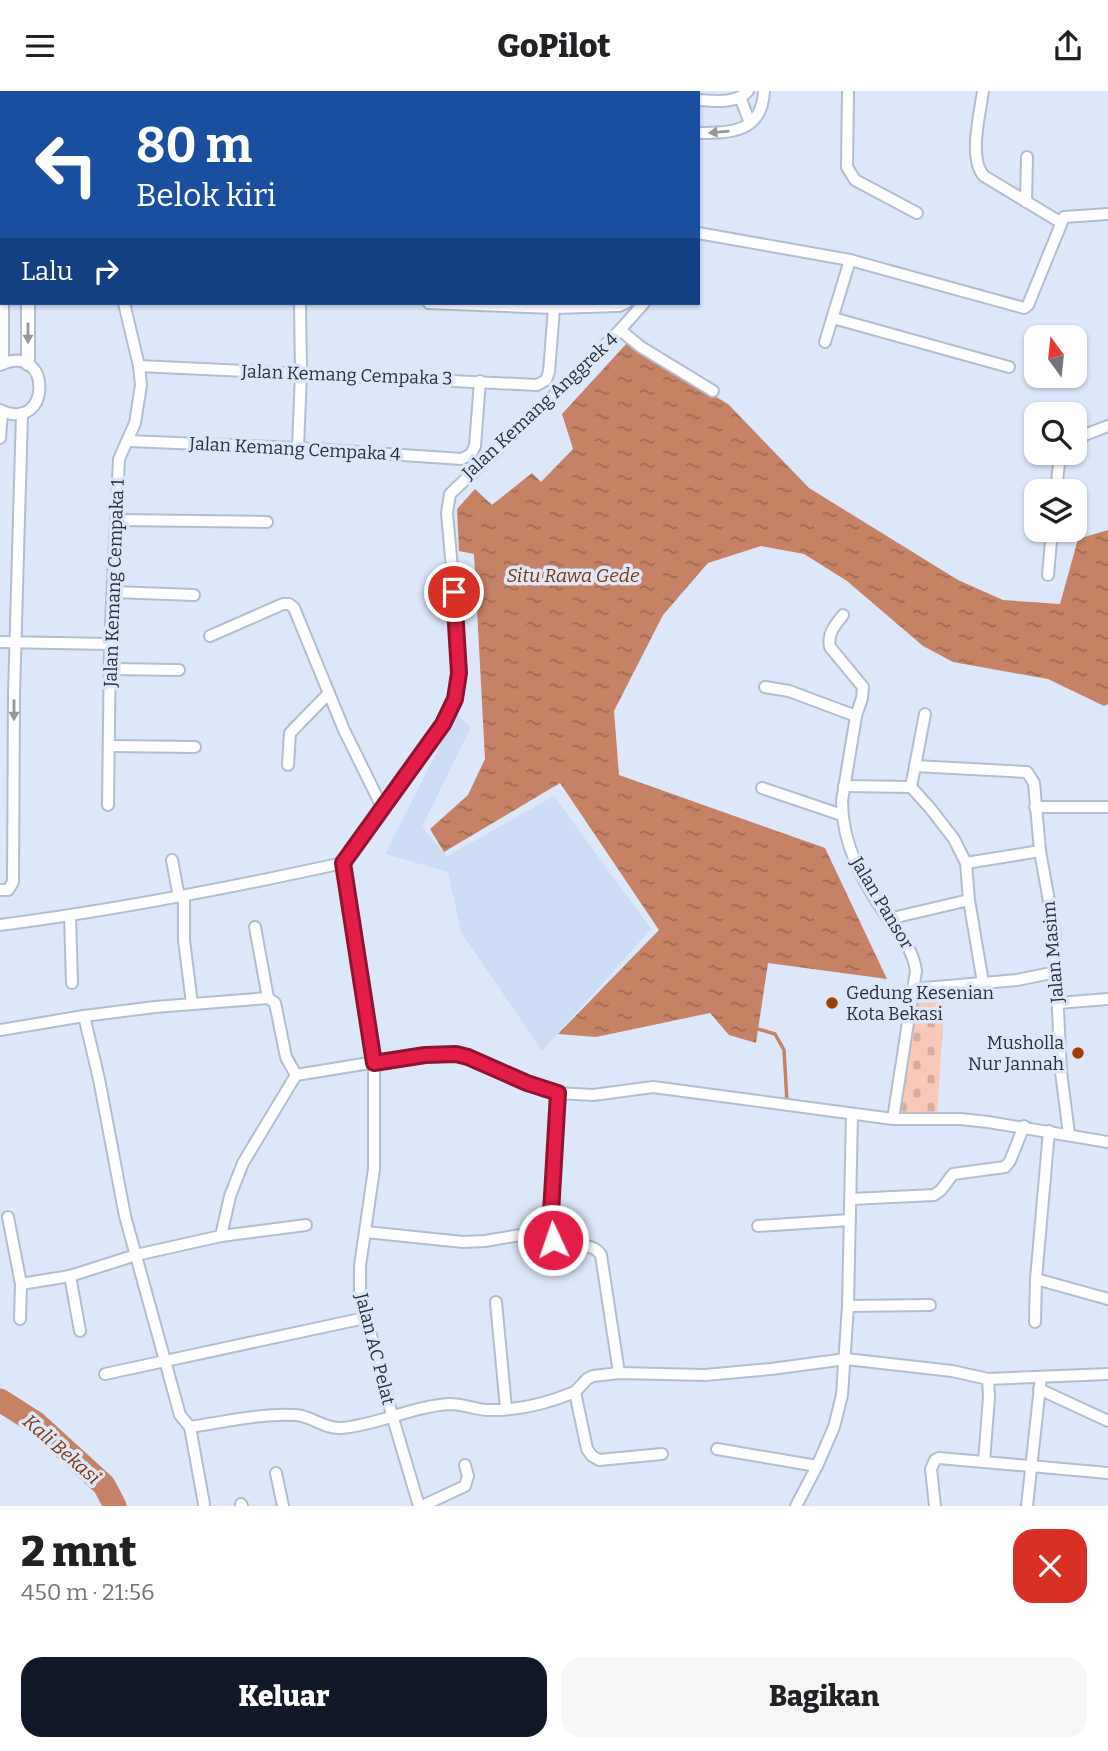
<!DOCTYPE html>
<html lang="id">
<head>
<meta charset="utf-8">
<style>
  :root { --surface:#fff; --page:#f6f6f6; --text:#202124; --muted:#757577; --accent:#111827 }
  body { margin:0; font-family:Bitter,serif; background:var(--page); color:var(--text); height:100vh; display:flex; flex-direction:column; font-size:26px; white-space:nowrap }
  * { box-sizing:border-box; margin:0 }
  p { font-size:23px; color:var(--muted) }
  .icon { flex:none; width:38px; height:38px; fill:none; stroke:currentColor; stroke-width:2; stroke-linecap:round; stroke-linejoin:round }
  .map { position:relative; height:1415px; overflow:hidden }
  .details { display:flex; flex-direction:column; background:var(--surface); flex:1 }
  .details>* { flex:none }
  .banner { position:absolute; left:0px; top:0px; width:700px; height:214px; box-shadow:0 2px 5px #0004; background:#1a4fa0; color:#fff; overflow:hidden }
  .needle { width:46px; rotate:345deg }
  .controls { position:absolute; left:1024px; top:234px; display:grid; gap:14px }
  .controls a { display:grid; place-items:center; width:63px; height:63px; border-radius:14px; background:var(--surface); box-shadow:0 2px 5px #0004; font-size:35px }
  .pin { position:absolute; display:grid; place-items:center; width:60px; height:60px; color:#fff; margin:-30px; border:4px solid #fff; border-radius:50%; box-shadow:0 2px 7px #0007 }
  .me { position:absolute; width:77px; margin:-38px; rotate:357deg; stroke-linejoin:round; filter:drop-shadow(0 0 5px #0008) }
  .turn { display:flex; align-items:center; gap:24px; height:147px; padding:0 21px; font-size:32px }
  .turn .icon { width:91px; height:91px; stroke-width:2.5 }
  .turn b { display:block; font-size:49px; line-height:60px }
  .then { display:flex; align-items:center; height:66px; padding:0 21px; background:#0003; gap:14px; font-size:26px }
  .round { display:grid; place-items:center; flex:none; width:74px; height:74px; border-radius:21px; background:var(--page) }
  .overview { display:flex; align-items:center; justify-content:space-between; height:119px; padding:0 21px }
  h1 { font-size:42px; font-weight:800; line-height:52px }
  .action { display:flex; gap:14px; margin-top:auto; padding:14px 21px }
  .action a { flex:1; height:80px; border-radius:21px; background:var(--accent); color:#fff; font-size:28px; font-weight:800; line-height:80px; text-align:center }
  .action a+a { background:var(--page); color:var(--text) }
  header { display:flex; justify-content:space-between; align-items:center; height:91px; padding:0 21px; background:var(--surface); font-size:32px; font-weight:800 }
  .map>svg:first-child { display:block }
  .built { fill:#ccdcf4 }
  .cemetery { fill:url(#cemetery-stones) }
  .water { fill:url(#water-ripples) }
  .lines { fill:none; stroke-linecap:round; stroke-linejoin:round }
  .stream { stroke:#c58265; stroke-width:3.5 }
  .river { stroke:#c58265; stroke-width:23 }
  .minor-casing { stroke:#b2bdce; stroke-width:14 }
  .tertiary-casing { stroke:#b2bdce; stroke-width:16 }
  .minor { stroke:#fff; stroke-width:10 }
  .tertiary { stroke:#fff; stroke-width:12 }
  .oneway { fill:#96989b }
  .route-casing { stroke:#92132f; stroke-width:18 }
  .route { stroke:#e11d48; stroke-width:12 }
  .poi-dot { fill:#a13f02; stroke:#dce8fa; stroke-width:2.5 }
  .labels { text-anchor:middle; stroke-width:7; stroke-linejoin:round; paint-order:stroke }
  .street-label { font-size:18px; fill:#2c3037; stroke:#dce8fa }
  .poi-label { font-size:18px; fill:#2c3037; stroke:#dce8fa; text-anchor:start }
  .water-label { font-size:19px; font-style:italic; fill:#853303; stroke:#dce8fa }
</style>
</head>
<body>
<header><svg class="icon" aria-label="menu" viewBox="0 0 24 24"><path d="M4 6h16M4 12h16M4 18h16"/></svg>GoPilot<svg class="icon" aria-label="share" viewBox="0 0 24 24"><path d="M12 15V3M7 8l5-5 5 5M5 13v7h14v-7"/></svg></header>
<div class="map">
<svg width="1108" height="1415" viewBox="0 0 1108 1415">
  <defs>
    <pattern id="cemetery-stones" width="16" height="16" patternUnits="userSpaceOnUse" patternTransform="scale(1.75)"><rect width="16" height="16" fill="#f8c9b6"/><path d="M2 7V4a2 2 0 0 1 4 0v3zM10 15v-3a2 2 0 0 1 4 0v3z" fill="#d5ad9d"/></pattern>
    <pattern id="water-ripples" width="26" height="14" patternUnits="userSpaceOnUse" patternTransform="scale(1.75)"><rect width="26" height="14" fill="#c58265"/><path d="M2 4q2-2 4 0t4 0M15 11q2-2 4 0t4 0" fill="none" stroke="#a06b54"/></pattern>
  </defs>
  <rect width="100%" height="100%" fill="#dce8fa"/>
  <!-- built -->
  <polygon class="built" points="456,623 471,636 422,736 447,765 554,705 651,838 542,960 461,841 448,781 385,763"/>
  <!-- cemetery -->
  <polygon class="cemetery" points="918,902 945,903 937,1024 897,1025"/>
  <!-- water -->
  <polygon class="water" points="627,252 728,313 809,397 958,489 1003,509 1060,513 1078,448 1108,439 1108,613 1104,615 1048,588 953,571 923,555 847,490 804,463 761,455 708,472 663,524 614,620 619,684 825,757 887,888 768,872 756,952 729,944 710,922 596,946 558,943 659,839 560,692 444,761 430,738 468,704 485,668 474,463 459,460 457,418 475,398 492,414 532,382 541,391 573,358 562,323"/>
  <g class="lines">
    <!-- stream -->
    <polyline class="stream" points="758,938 775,943 784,959 787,1011"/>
    <!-- river -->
    <polyline class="river" points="0,1309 36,1332 104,1394 115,1415"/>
    <defs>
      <g id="minor">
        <polyline points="507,0 543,2"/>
        <polyline points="848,0 847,76 855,89 917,122"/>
        <path d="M983 0C980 23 968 68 984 85L1060 131"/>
        <polyline points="14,2 16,0"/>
        <polyline points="740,6 750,32"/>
        <path d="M698 9C715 10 736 13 748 0"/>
        <polyline points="0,13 2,11"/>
        <path d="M698 42C732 42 762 41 764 0"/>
        <polyline points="1026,111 1027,66"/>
        <polyline points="698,142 850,169 1024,217 1028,214 1064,126 1108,123"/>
        <polyline points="429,212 554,217 619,215 626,212"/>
        <polyline points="833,227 1009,276"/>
        <polyline points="620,239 641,256 713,300"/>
        <polyline points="825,251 850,169"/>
        <path d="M0 274C53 249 52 344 0 319"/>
        <polyline points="139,275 537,294 546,289 549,281 554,217"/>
        <polyline points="0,347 2,320"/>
        <polyline points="1074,348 1108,335"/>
        <polyline points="128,350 298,357 462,368 471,363 475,355 480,290"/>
        <polyline points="298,357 301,282 300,212"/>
        <polyline points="1056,401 1060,362"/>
        <polyline points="117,429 267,431"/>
        <polyline points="1048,484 1052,439"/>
        <polyline points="113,501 194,504"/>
        <path d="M843 524C835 534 827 543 830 556L863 596 862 607 856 625"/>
        <polyline points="210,545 283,513 289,513 294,517 344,639 382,716"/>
        <polyline points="0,551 110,553"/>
        <polyline points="110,578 179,579"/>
        <path d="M765 596 789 600 856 625 842 710C842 755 864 793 889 829 901 846 913 858 916 880L893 1028"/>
        <polyline points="109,655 195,656"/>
        <polyline points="288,674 290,642 329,602"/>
        <polyline points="915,675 1027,681 1034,692 1040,760 1054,838 1061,981 1069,1043"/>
        <polyline points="844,695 911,696 925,623"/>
        <polyline points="911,696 930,717 954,748 966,772 969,809 983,892"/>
        <polyline points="762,697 842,724"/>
        <polyline points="108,714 110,553 119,368 135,332 141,294 139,275 124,212"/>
        <polyline points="1035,716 1108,716"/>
        <polyline points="172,769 179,806"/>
        <polyline points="966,772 1040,760"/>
        <polyline points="0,799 8,799 13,791 14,603 22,322"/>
        <polyline points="184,805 184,849 192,913"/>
        <polyline points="70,825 72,892"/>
        <polyline points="888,828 969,809"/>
        <path d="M0 834C116 819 229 797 343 772"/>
        <polyline points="255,836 268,907"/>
        <polyline points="913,898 1017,889 1056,881"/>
        <polyline points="1058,912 1108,908"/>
        <polyline points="0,939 84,925"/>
        <path d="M558 1002 550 1139C560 1171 588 1143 601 1164L619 1282"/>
        <polyline points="851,1108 934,1104 941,1099 953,1083 1005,1076 1010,1070 1024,1035"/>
        <polyline points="8,1126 21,1193 70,1185 136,1164 221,1145 306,1134"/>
        <polyline points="758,1135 850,1129"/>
        <polyline points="366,1141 463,1151 485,1150 550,1139"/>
        <polyline points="221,1145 230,1105 243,1072 296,984"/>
        <polyline points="70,1185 80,1240"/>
        <polyline points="1036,1188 1108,1208"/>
        <polyline points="496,1211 506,1317"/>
        <polyline points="848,1215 930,1214"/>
        <polyline points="20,1228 21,1193"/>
        <polyline points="1035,1231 1036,1188 1049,1040"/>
        <polyline points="105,1283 365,1227"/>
        <polyline points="1039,1298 1108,1330"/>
        <polyline points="575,1301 587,1288 593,1285 619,1282 705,1284 771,1278 846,1268 952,1280 988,1288 1108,1283"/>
        <path d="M190 1336C224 1331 261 1322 296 1324 312 1325 324 1338 341 1337 378 1334 413 1315 450 1313 463 1313 474 1318 487 1319 516 1320 548 1312 575 1301L587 1358 592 1365 599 1369 662 1363"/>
        <polyline points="717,1358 817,1375"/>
        <polyline points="984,1371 1108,1382"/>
        <polyline points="276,1382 283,1415"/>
        <polyline points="204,1413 190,1336 180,1324 125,1125 99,988 84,925 155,916 268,907 275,912 286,966 296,984 425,963 456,963 468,966 527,992 558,1002 593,1004 653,996 893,1028 960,1028 988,1031 1108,1051"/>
        <polyline points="241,1413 242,1415"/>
        <polyline points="419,1415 392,1324 360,1202 360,1175 374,1078 374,972 343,772 443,633 455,608 459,582 459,554 447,422 450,403 568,291 620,239 644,212"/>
        <polyline points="422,1415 465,1395 468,1385 465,1374"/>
        <polyline points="796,1415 817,1375 834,1336 842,1304 848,1215 852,1023"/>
        <polyline points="935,1415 931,1378 935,1369 939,1367 984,1371 989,1306 988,1288"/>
        <polyline points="1027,1415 1041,1286"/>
      </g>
      <g id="tertiary">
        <polyline points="22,0 22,2"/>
        <polyline points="336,0 337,2"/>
        <polyline points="86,2 86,0"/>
        <polyline points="280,2 281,0"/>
        <polyline points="2,154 2,272"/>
        <polyline points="28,273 28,212"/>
      </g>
    </defs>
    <!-- minor casing -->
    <use href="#minor" class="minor-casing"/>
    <!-- tertiary casing -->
    <use href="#tertiary" class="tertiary-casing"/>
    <!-- minor -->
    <use href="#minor" class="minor"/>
    <!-- tertiary -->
    <use href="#tertiary" class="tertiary"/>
  </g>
  <!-- one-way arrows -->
  <defs><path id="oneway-solid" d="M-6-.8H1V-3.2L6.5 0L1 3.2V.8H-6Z" transform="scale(1.75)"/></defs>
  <g class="oneway">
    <use href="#oneway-solid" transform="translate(719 41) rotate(175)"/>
    <use href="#oneway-solid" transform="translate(28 242) rotate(90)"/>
    <use href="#oneway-solid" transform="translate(14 619) rotate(90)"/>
  </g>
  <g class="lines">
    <defs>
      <polyline id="route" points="454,501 459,582 455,608 443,633 343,772 374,972 425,964 456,963 468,966 527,992 558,1002 550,1139 553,1149"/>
    </defs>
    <!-- route casing -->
    <use href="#route" class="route-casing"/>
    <!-- route -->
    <use href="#route" class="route"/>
  </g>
  <!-- markers -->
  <g class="poi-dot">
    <circle cx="832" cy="912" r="7"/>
    <circle cx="1078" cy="962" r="7"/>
  </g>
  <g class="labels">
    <!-- street labels -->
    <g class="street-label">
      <text transform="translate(347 284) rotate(2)" y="6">Jalan Kemang Cempaka 3</text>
      <text transform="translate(540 315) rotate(-43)" y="6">Jalan Kemang Anggrek 4</text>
      <text transform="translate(295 358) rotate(3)" y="6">Jalan Kemang Cempaka 4</text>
      <text transform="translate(114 492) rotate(-88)" y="6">Jalan Kemang Cempaka 1</text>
      <text transform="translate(882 812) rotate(59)" y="6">Jalan Pansor</text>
      <text transform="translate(1053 861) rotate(-95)" y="6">Jalan Masim</text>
      <text transform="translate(375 1258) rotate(76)" y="6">Jalan AC Pelat</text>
    </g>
    <!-- poi labels -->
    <g class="poi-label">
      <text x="846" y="908">Gedung Kesenian<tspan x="846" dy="21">Kota Bekasi</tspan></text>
      <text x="1064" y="958" text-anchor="end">Musholla<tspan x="1064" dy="21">Nur Jannah</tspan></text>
    </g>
    <!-- water labels -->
    <g class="water-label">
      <text x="573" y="491">Situ Rawa Gede</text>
      <text transform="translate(62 1358) rotate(41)" y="7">Kali Bekasi</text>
    </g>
  </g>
</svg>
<div class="controls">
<a><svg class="needle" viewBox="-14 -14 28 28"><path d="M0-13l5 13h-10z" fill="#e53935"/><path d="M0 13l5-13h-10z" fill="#757577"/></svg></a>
<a><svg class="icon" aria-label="search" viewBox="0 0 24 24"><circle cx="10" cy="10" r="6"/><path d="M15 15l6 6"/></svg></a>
<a><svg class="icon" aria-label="layers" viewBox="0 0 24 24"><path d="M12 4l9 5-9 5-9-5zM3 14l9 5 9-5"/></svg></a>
</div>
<div class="pin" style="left:454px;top:501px;background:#d93025"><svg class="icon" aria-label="arrive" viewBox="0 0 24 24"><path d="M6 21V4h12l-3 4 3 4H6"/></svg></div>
<svg class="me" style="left:553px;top:1149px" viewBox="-20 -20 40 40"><circle r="17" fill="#e11d48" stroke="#fff" stroke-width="3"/><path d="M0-11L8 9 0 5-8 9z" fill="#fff"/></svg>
<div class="banner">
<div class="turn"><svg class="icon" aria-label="left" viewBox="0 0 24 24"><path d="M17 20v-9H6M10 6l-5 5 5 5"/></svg><div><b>80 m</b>Belok kiri</div></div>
<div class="then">Lalu<svg class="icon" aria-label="right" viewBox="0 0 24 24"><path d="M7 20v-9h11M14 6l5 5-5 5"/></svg></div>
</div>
</div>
<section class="details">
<div class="overview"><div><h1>2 mnt</h1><p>450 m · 21:56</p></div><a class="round" style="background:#d93025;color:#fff"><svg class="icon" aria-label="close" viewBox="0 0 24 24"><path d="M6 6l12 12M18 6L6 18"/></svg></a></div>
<div class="action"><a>Keluar</a><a>Bagikan</a></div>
</section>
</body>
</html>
